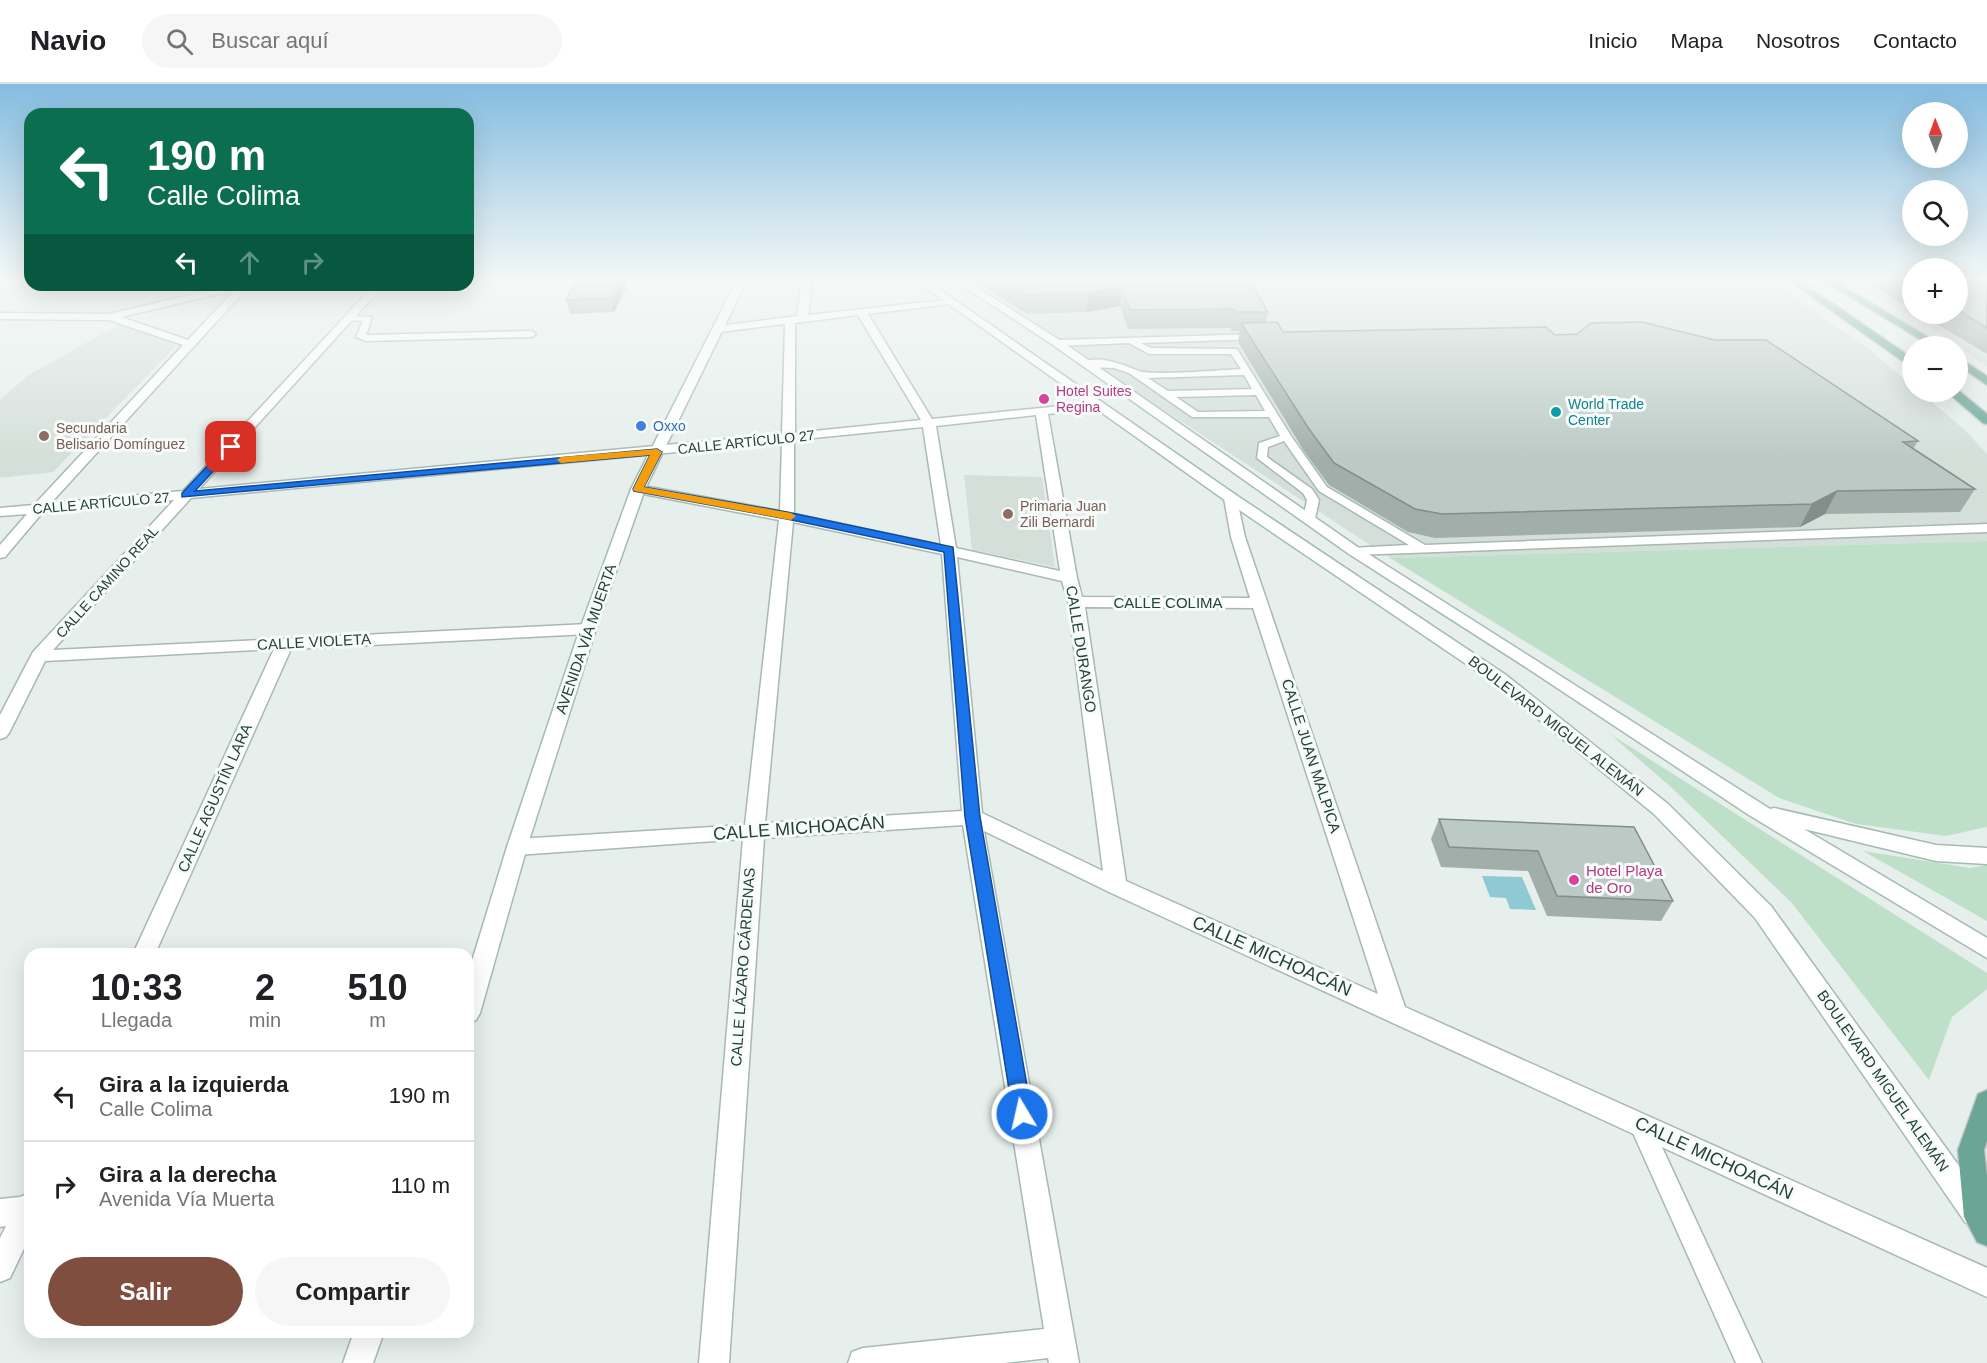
<!DOCTYPE html>
<html lang="es">
<head>
<meta charset="utf-8">
<style>
  :root { --surface:#fff; --page:#f6f6f6; --text:#202124; --muted:#757577; --line:#e0e0e0; --accent:#7f4e3f }
  body { margin:0; font-family:Arial,sans-serif; background:var(--page); color:var(--text); height:100vh; display:flex; flex-direction:column; font-size:22px; white-space:nowrap }
  * { box-sizing:border-box; margin:0 }
  p { font-size:20px; color:var(--muted) }
  .icon { flex:none; width:33px; height:33px; fill:none; stroke:currentColor; stroke-width:2; stroke-linecap:round; stroke-linejoin:round }
  .map { position:relative; flex:1; overflow:hidden }
  .details { position:absolute; left:24px; top:864px; width:450px; height:390px; display:flex; flex-direction:column; background:var(--surface); border-radius:18px; box-shadow:0 6px 24px #0002 }
  .details>* { flex:none }
  .banner { position:absolute; left:24px; top:24px; width:450px; height:183px; border-radius:18px; box-shadow:0 6px 24px #0002; background:#0b6e4f; color:#fff; overflow:hidden }
  .needle { width:39px; rotate:359deg }
  .fabs { position:absolute; left:1902px; top:18px; display:grid; gap:12px }
  .fabs a { display:grid; place-items:center; width:66px; height:66px; border-radius:50%; background:var(--surface); box-shadow:0 6px 24px #0002; font-size:30px }
  .pin { position:absolute; display:grid; place-items:center; width:51px; height:51px; color:#fff; margin:-26px; border-radius:12px; box-shadow:0 3px 9px #0006 }
  .me { position:absolute; width:66px; margin:-33px; rotate:351deg; stroke-linejoin:round; filter:drop-shadow(0 0 4px #0008) }
  .turn { display:flex; align-items:center; gap:21px; height:126px; padding:0 24px; font-size:27px }
  .turn .icon { width:78px; height:78px; stroke-width:2.5 }
  .turn b { display:block; font-size:42px; line-height:51px }
  .lanes { display:flex; align-items:center; height:57px; padding:0 24px; background:#0003; justify-content:center; gap:30px; direction:ltr }
  .lanes .off { opacity:.35 }
  .eta { display:flex; justify-content:space-evenly; align-items:center; height:102px; text-align:center }
  .eta b { font-size:36px; font-weight:700; line-height:42px }
  .cta { display:flex; gap:12px; margin-top:auto; padding:12px 24px }
  .cta a { flex:1; height:69px; border-radius:36px; background:var(--accent); color:#fff; font-size:24px; font-weight:700; line-height:69px; text-align:center }
  .cta a+a { background:var(--page); color:var(--text) }
  ul { padding:0; list-style:none }
  li { display:flex; align-items:center; gap:18px; height:90px; padding:0 24px; border-top:2px solid var(--line) }
  li div { flex:1 }
  li b { display:block; font-size:22px }
  li em { font-style:normal }
  header { display:flex; align-items:center; gap:36px; box-sizing:border-box; height:84px; padding:0 30px; background:var(--surface); border-bottom:2px solid var(--line) }
  header strong { font-size:28px }
  nav { display:flex; gap:33px; margin-inline-start:auto; font-size:21px }
  .search { width:420px; height:54px; background:var(--page); display:flex; align-items:center; gap:15px; box-sizing:border-box; padding:0 21px; border-radius:33px; color:var(--muted); font-size:22px }
  .map>svg:first-child { display:block }
  .built { fill:#d4dfda }
  .green { fill:#bfe0c8 }
  .water { fill:#8ec9d4 }
  .lines { fill:none; stroke-linecap:round; stroke-linejoin:round }
  .lane-casing { stroke:#a8b8b2; stroke-width:3 }
  .street-casing { stroke:#a8b8b2; stroke-width:3 }
  .secondary-casing { stroke:#a4bbb3; stroke-width:3 }
  .primary-casing { stroke:#c2cac8; stroke-width:3 }
  .lane { fill:#fff; fill-rule:evenodd }
  .street { fill:#fff; fill-rule:evenodd }
  .secondary { fill:#fff; fill-rule:evenodd }
  .primary { fill:#6aa596; fill-rule:evenodd }
  .wall { fill:#a1aea9 }
  .shaded-wall { fill:#838d89 }
  .building { fill:#bbcac4; stroke:#838d89; stroke-width:1.5 }
  .route { fill:#1a73e8; stroke:#114b97; stroke-width:1.5 }
  .slow { fill:#f59e0b }
  .hotel-dot { fill:#d1479c; stroke:#f7fbf9; stroke-width:2 }
  .culture-dot { fill:#0f9aa8; stroke:#f7fbf9; stroke-width:2 }
  .shop-dot { fill:#3f7fe0; stroke:#f7fbf9; stroke-width:2 }
  .education-dot { fill:#8d6e63; stroke:#f7fbf9; stroke-width:2 }
  .labels { text-anchor:middle; stroke-width:6; stroke-linejoin:round; paint-order:stroke }
  .far-hotel-label { font-size:14px; fill:#b23c85; stroke:#f7fbf9; text-anchor:start }
  .far-culture-label { font-size:14px; fill:#0d838f; stroke:#f7fbf9; text-anchor:start }
  .far-shop-label { font-size:14px; fill:#366cbe; stroke:#f7fbf9; text-anchor:start }
  .far-education-label { font-size:14px; fill:#785e54; stroke:#f7fbf9; text-anchor:start }
  .far-street-label { font-size:14px; fill:#24423a; stroke:#f7fbf9 }
  .street-label { font-size:15px; fill:#24423a; stroke:#f7fbf9 }
  .hotel-label { font-size:15px; fill:#b23c85; stroke:#f7fbf9; text-anchor:start }
  .near-street-label { font-size:18px; fill:#24423a; stroke:#f7fbf9 }
</style>
</head>
<body>
<header>
<strong>Navio</strong>
<div class="search"><svg class="icon" aria-label="search" viewBox="0 0 24 24"><circle cx="10" cy="10" r="6"/><path d="M15 15l6 6"/></svg>Buscar aquí</div>
<nav><a>Inicio</a><a>Mapa</a><a>Nosotros</a><a>Contacto</a></nav>
</header>
<div class="map">
<svg width="1987" height="1279" viewBox="0 0 1987 1279">
  <rect width="100%" height="100%" fill="#e6efeb"/>
  <!-- built -->
  <g class="built">
    <polygon points="965,196 1767,196 1869,265 1912,302 1912,308 1920,308 1965,346 1987,370 1987,457 1390,474"/>
    <polygon points="1848,196 1912,196 1912,230 1958,230 1987,196 1987,283 1932,244"/>
    <polygon points="118,241 177,261 53,388 0,394 0,316 30,290"/>
    <polygon points="964,391 1042,393 1055,483 972,466"/>
  </g>
  <!-- green -->
  <g class="green">
    <polygon points="1987,457 1987,743 1946,752 1856,740 1779,714 1390,474"/>
    <polygon points="1610,650 1987,889 1987,905 1952,933 1929,996 1791,818 1672,704"/>
    <polygon points="1863,767 1970,784 1987,781 1987,837"/>
  </g>
  <!-- water -->
  <polygon class="water" points="1482,792 1522,793 1536,826 1510,825 1506,814 1490,813"/>
  <g class="lines">
    <defs>
      <g id="lane">
        <polygon points="346,232 372,233 366,251 532,247 536,250 532,253 366,257 356,253 363,237 346,236"/>
        <path d="M1261 250V254L1258 255 1141 259 1151 264 1237 265 1291 352 1327 403 1425 461 1987 440V448L1354 471 1350 470V464L1409 461 1319 407 1284 357 1268 363 1267 373 1312 405 1319 416 1315 435 1309 439 1305 437 1303 435 1307 416 1303 409 1257 374 1259 359 1280 352 1269 333H1192L1129 289 1114 284 1086 283 1081 280C1097 269 1123 281 1139 287 1151 292 1223 286 1241 285L1231 270H1149L1129 259 1057 262 1053 259 1057 256ZM1244 291 1252 305 1168 307 1148 294ZM1256 311 1265 327 1198 328 1176 313Z"/>
        <polygon points="1640,1030 1648,1033 1762,1279 1736,1279 1629,1040 1632,1033"/>
      </g>
      <g id="street">
        <path d="M802 196H812L808 231 954 215V219L950 220 868 230 932 335 1101 318 1103 321 1097 325 1048 330 1077 494 1082 513 1250 514 1231 453 1224 414 1231 410 1236 411 1245 453 1405 923 1987 1184V1213L1109 808 984 747 1079 1279H1049L1048 1274 1004 1279H848L852 1268 863 1264 1044 1245 963 741 764 754 729 1279H699L743 755 517 771 510 768 507 763 510 758 517 755 745 741 779 436 638 409 631 405 638 401 780 427 782 358 191 414 53 566 588 540 596 545 588 550 291 565 155 870H133L274 565 45 577 9 649 6 653 0 655V631L33 568 174 416 43 428 5 473 0 474V461L27 430 0 432V424L34 421 183 261 109 236 0 235V229L109 230 232 201H250L51 419 183 407 374 201H384L199 405 782 350 785 240 719 248 714 245 719 242 797 232ZM235 206 188 256 121 233ZM858 231 921 336 795 349V239ZM1036 331 1060 487 956 464 936 342ZM923 343 941 461 794 430V356ZM793 438 942 470 962 727 765 739ZM957 473 1062 497 1068 518 1103 787 982 729ZM1085 523 1253 524 1378 910 1126 797Z"/>
        <polygon points="30,1109 30,1152 10,1194 0,1198 0,1154 6,1142 0,1143 0,1115 20,1113"/>
      </g>
      <g id="secondary">
        <polygon points="737,196 747,196 645,405 596,545 527,763 480,929 476,936 468,939 468,890 507,763 580,545 631,405"/>
        <polygon points="915,196 926,196 1236,411 1506,591 1668,720 1771,822 1985,1118 1987,1124 1985,1138 1975,1142 1965,1138 1755,834 1654,730 1494,599 1226,417"/>
        <polygon points="954,196 965,196 1061,257 1359,464 1770,725 1774,724 1936,761 1987,764 1987,780 1936,777 1804,745 1987,854 1987,874 1749,731 1527,584 1349,470 1053,261"/>
        <polygon points="354,1248 384,1248 373,1279 343,1279"/>
      </g>
      <g id="primary">
        <polygon points="1788,196 1799,196 1912,274 1912,282 1908,281"/>
        <polygon points="1822,196 1833,196 1943,262 1931,262"/>
        <polygon points="1958,273 1987,292 1987,301 1958,281"/>
        <polygon points="1958,306 1987,330 1987,340 1983,339 1947,308"/>
        <polygon points="1987,1006 1987,1057 1984,1066 1987,1092 1987,1162 1977,1158 1964,1133 1958,1066 1978,1010"/>
      </g>
    </defs>
    <!-- lane casing -->
    <use href="#lane" class="lane-casing"/>
    <!-- street casing -->
    <use href="#street" class="street-casing"/>
    <!-- secondary casing -->
    <use href="#secondary" class="secondary-casing"/>
    <!-- primary casing -->
    <use href="#primary" class="primary-casing"/>
    <!-- lane -->
    <use href="#lane" class="lane"/>
    <!-- street -->
    <use href="#street" class="street"/>
    <!-- secondary -->
    <use href="#secondary" class="secondary"/>
    <!-- primary -->
    <use href="#primary" class="primary"/>
  </g>
  <!-- wall -->
  <g class="wall">
    <polygon points="974,196 1249,196 1268,228 1266,238 1283,248 1555,251 1918,357 1913,365 1975,405 1960,428 1825,430 1800,443 1435,454 1408,448 1329,401 1304,367 1238,258 1240,247 1232,247 1230,244 1128,245 1120,222 1087,228 1027,230"/>
    <polygon points="1864,196 1912,196 1912,225"/>
    <polygon points="1958,196 1987,196 1987,270 1920,230 1958,230"/>
    <polygon points="626,204 614,228 570,230 566,216"/>
    <polygon points="1439,735 1634,743 1673,817 1661,837 1547,832 1528,787 1441,783 1431,755"/>
  </g>
  <!-- shaded-wall -->
  <g class="shaded-wall">
    <polygon points="620,196 624,196 626,204 614,228 611,214"/>
    <polygon points="1121,203 1120,222 1087,228 1088,209"/>
    <polygon points="1837,407 1825,430 1800,443 1812,420"/>
  </g>
  <!-- building -->
  <g class="building">
    <polygon points="577,196 620,196 611,214 566,216"/>
    <polygon points="1003,196 1249,196 1268,228 1235,228 1233,225 1130,226 1121,203 1088,209 1027,211"/>
    <polygon points="1905,196 1912,196 1912,200"/>
    <polygon points="1958,196 1987,196 1987,244 1958,226"/>
    <polygon points="1277,238 1283,248 1546,243 1555,251 1577,250 1591,239 1642,238 1715,256 1766,256 1918,357 1903,358 1975,405 1837,407 1812,420 1442,430 1415,425 1334,379 1309,345 1241,239"/>
    <polygon points="1439,735 1634,743 1673,817 1557,812 1538,767 1449,763"/>
  </g>
  <!-- sky -->
  <linearGradient id="sky" x2="0" y2="1"><stop stop-color="#84bce0"/><stop offset="0.52" stop-color="#f4f8f6"/><stop offset="1" stop-color="#f4f8f6" stop-opacity="0"/></linearGradient>
  <rect width="1987" height="375" fill="url(#sky)"/>
  <!-- route -->
  <polygon class="route" points="231,360 234,361 234,365 195,407 657,365 662,368 644,403 787,428 953,463 980,733 1032,1030 1029,1036 1022,1039 1016,1036 1013,1030 965,733 944,468 787,435 634,407 633,405 650,371 182,413 182,409 227,361"/>
  <!-- slow -->
  <polygon class="slow" points="657,365 662,368 644,403 791,429 796,432 791,436 634,407 633,405 650,371 561,379 557,376 561,373"/>
  <!-- markers -->
  <g class="hotel-dot">
    <circle cx="1044" cy="315" r="6"/>
    <circle cx="1574" cy="796" r="6"/>
  </g>
  <circle class="culture-dot" cx="1556" cy="328" r="6"/>
  <circle class="shop-dot" cx="641" cy="342" r="6"/>
  <g class="education-dot">
    <circle cx="44" cy="352" r="6"/>
    <circle cx="1008" cy="430" r="6"/>
  </g>
  <g class="labels">
    <!-- far-hotel labels -->
    <g class="far-hotel-label">
      <text x="1056" y="312">Hotel Suites<tspan x="1056" dy="16">Regina</tspan></text>
    </g>
    <!-- far-culture labels -->
    <g class="far-culture-label">
      <text x="1568" y="325">World Trade<tspan x="1568" dy="16">Center</tspan></text>
    </g>
    <!-- far-shop labels -->
    <g class="far-shop-label">
      <text x="653" y="347">Oxxo</text>
    </g>
    <!-- far-education labels -->
    <g class="far-education-label">
      <text x="56" y="349">Secundaria<tspan x="56" dy="16">Belisario Domínguez</tspan></text>
      <text x="1020" y="427">Primaria Juan<tspan x="1020" dy="16">Zili Bernardi</tspan></text>
    </g>
    <!-- far-street labels -->
    <g class="far-street-label">
      <text transform="translate(746 358) rotate(-6)" y="5">CALLE ARTÍCULO 27</text>
      <text transform="translate(101 419) rotate(-5)" y="5">CALLE ARTÍCULO 27</text>
      <text transform="translate(107 498) rotate(-48)" y="5">CALLE CAMINO REAL</text>
    </g>
    <!-- street labels -->
    <g class="street-label">
      <text x="1168" y="524">CALLE COLIMA</text>
      <text transform="translate(586 555) rotate(-71)" y="5">AVENIDA VÍA MUERTA</text>
      <text transform="translate(314 558) rotate(-3)" y="5">CALLE VIOLETA</text>
      <text transform="translate(1081 565) rotate(81)" y="5">CALLE DURANGO</text>
      <text transform="translate(1556 642) rotate(38)" y="5">BOULEVARD MIGUEL ALEMÁN</text>
      <text transform="translate(1311 672) rotate(72)" y="5">CALLE JUAN MALPICA</text>
      <text transform="translate(215 714) rotate(-66)" y="5">CALLE AGUSTÍN LARA</text>
      <text transform="translate(743 883) rotate(-86)" y="5">CALLE LÁZARO CÁRDENAS</text>
      <text transform="translate(1883 997) rotate(55)" y="5">BOULEVARD MIGUEL ALEMÁN</text>
    </g>
    <!-- hotel labels -->
    <g class="hotel-label">
      <text x="1586" y="792">Hotel Playa<tspan x="1586" dy="17">de Oro</tspan></text>
    </g>
    <!-- near-street labels -->
    <g class="near-street-label">
      <text transform="translate(799 744) rotate(-4)" y="6">CALLE MICHOACÁN</text>
      <text transform="translate(1272 872) rotate(24)" y="6">CALLE MICHOACÁN</text>
      <text transform="translate(1714 1074) rotate(25)" y="6">CALLE MICHOACÁN</text>
    </g>
  </g>
</svg>
<div class="fabs">
<a><svg class="needle" viewBox="-14 -14 28 28"><path d="M0-13l5 13h-10z" fill="#e53935"/><path d="M0 13l5-13h-10z" fill="#757577"/></svg></a>
<a><svg class="icon" aria-label="search" viewBox="0 0 24 24"><circle cx="10" cy="10" r="6"/><path d="M15 15l6 6"/></svg></a>
<a>+</a>
<a>−</a>
</div>
<div class="pin" style="left:231px;top:363px;background:#d93025"><svg class="icon" aria-label="arrive" viewBox="0 0 24 24"><path d="M6 21V4h12l-3 4 3 4H6"/></svg></div>
<svg class="me" style="left:1022px;top:1030px" viewBox="-20 -20 40 40"><circle r="17" fill="#1a73e8" stroke="#fff" stroke-width="3"/><path d="M0-11L8 9 0 5-8 9z" fill="#fff"/></svg>
<div class="banner">
<div class="turn"><svg class="icon" aria-label="left" viewBox="0 0 24 24"><path d="M17 20v-9H6M10 6l-5 5 5 5"/></svg><div><b>190 m</b>Calle Colima</div></div>
<div class="lanes"><svg class="icon" aria-label="left" viewBox="0 0 24 24"><path d="M17 20v-9H6M10 6l-5 5 5 5"/></svg><svg class="icon off" aria-label="ahead" viewBox="0 0 24 24"><path d="M12 20V5M6 11l6-6 6 6"/></svg><svg class="icon off" aria-label="right" viewBox="0 0 24 24"><path d="M7 20v-9h11M14 6l5 5-5 5"/></svg></div>
</div>
<section class="details">
<div class="eta">
<div><b>10:33</b><p>Llegada</p></div>
<div><b>2</b><p>min</p></div>
<div><b>510</b><p>m</p></div>
</div>
<ul>
<li><svg class="icon" aria-label="left" viewBox="0 0 24 24"><path d="M17 20v-9H6M10 6l-5 5 5 5"/></svg><div><b>Gira a la izquierda</b><p>Calle Colima</p></div><em>190 m</em></li>
<li><svg class="icon" aria-label="right" viewBox="0 0 24 24"><path d="M7 20v-9h11M14 6l5 5-5 5"/></svg><div><b>Gira a la derecha</b><p>Avenida Vía Muerta</p></div><em>110 m</em></li>
</ul>
<div class="cta"><a>Salir</a><a>Compartir</a></div>
</section>
</div>
</body>
</html>
